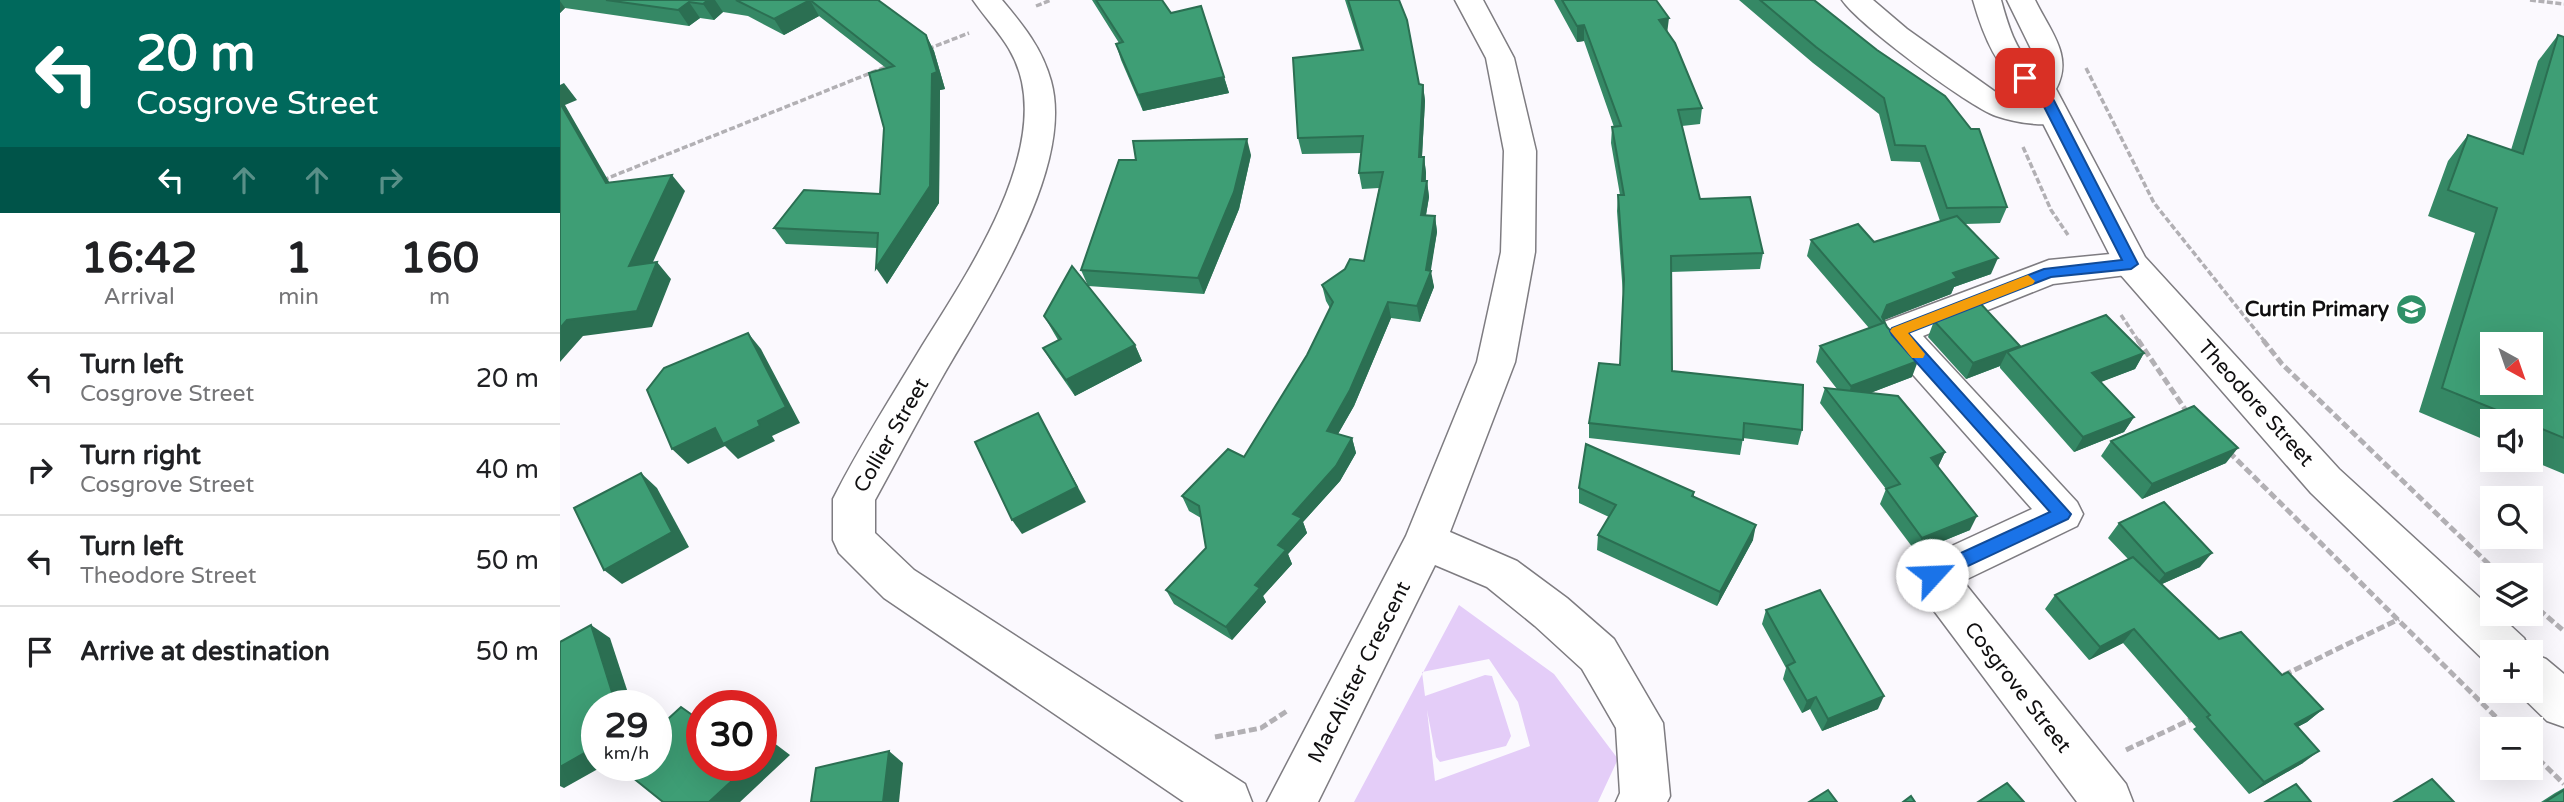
<!DOCTYPE html>
<html lang="en">
<head>
<meta charset="utf-8">
<style>
  :root { --surface:#fff; --page:#f6f6f6; --text:#202124; --muted:#757577; --line:#e0e0e0 }
  body { margin:0; font-family:"Varela Round",sans-serif; background:var(--page); color:var(--text); height:100vh; display:flex; flex-direction:column; font-size:26px; white-space:nowrap }
  * { box-sizing:border-box; margin:0 }
  p { font-size:23px; color:var(--muted) }
  .icon { flex:none; width:38px; height:38px; fill:none; stroke:currentColor; stroke-width:2; stroke-linecap:round; stroke-linejoin:round }
  .map { position:relative; flex:1; overflow:hidden }
  .details { display:flex; flex-direction:column; background:var(--surface); width:560px }
  .details>* { flex:none }
  .banner { background:#00695c; color:#fff; overflow:hidden }
  .needle { width:46px; rotate:140deg }
  .controls { position:absolute; left:1920px; top:332px; display:grid; gap:14px }
  .controls a { display:grid; place-items:center; width:63px; height:63px; border-radius:0px; background:var(--surface); box-shadow:0 7px 28px #0002; font-size:35px }
  .speed { position:absolute; left:21px; top:690px; display:flex; gap:14px; font-size:35px; font-weight:700; text-align:center }
  .speed>* { display:grid; place-content:center; width:91px; height:91px; border-radius:50%; background:var(--surface); box-shadow:0 7px 28px #0002; line-height:1 }
  .speed small { font-size:18px; font-weight:400 }
  .speed .limit { border:10px solid #d22; background:#fff; color:#111 }
  .pin { position:absolute; display:grid; place-items:center; width:60px; height:60px; color:#fff; margin:-30px; border-radius:14px; box-shadow:0 4px 10px #0006 }
  .me { position:absolute; width:77px; margin:-38px; rotate:65deg; stroke-linejoin:round; filter:drop-shadow(0 0 5px #0008) }
  .turn { display:flex; align-items:center; gap:24px; height:147px; padding:0 21px; font-size:32px }
  .turn .icon { width:91px; height:91px; stroke-width:2.5 }
  .turn b { display:block; font-size:49px; line-height:60px }
  .lanes { display:flex; align-items:center; height:66px; padding:0 21px; background:#0003; justify-content:center; gap:35px; direction:ltr }
  .lanes .off { opacity:.35 }
  .eta { display:flex; justify-content:space-evenly; align-items:center; height:119px; text-align:center }
  .eta b { font-size:42px; font-weight:700; line-height:49px }
  ul { padding:0; list-style:none }
  li { display:flex; align-items:center; gap:21px; height:91px; padding:0 21px; border-top:2px solid var(--line) }
  li div { flex:1 }
  li b { display:block; font-size:26px }
  li em { font-style:normal }
  main { display:flex; flex:1; min-height:0 }
  .map>svg:first-child { display:block }
  .green { fill:#e4cdf8; fill-rule:evenodd }
  .lines { fill:none; stroke-linecap:round; stroke-linejoin:round }
  .street-casing { stroke:#7e7c81; stroke-width:3 }
  .secondary-casing { stroke:#7e7c81; stroke-width:3 }
  .path-far1 { stroke:#b2b0b4; stroke-width:3.5; stroke-dasharray:6 2.5; stroke-linecap:butt }
  .path { stroke:#b2b0b4; stroke-width:5; stroke-dasharray:8 3.5; stroke-linecap:butt }
  .street { fill:#fff; fill-rule:evenodd }
  .secondary { fill:#fff; fill-rule:evenodd }
  .wall { fill:#358865 }
  .shaded-wall { fill:#2b6f52 }
  .building { fill:#3e9e75; stroke:#2b6f52; stroke-width:2; fill-rule:evenodd }
  .route { fill:#1a73e8; stroke:#114b97; stroke-width:2 }
  .slow { fill:#f59e0b }
  .labels { text-anchor:middle; stroke-width:5; stroke-linejoin:round; paint-order:stroke }
  .poi-label { font-size:21px; font-weight:bold; fill:#100f10; stroke:#fff; text-anchor:end }
  .street-label { font-size:21px; fill:#100f10; stroke:#fff }
</style>
</head>
<body>
<main>
<section class="details">
<div class="banner">
<div class="turn"><svg class="icon" aria-label="left" viewBox="0 0 24 24"><path d="M17 20v-9H6M10 6l-5 5 5 5"/></svg><div><b>20 m</b>Cosgrove Street</div></div>
<div class="lanes"><svg class="icon" aria-label="left" viewBox="0 0 24 24"><path d="M17 20v-9H6M10 6l-5 5 5 5"/></svg><svg class="icon off" aria-label="ahead" viewBox="0 0 24 24"><path d="M12 20V5M6 11l6-6 6 6"/></svg><svg class="icon off" aria-label="ahead" viewBox="0 0 24 24"><path d="M12 20V5M6 11l6-6 6 6"/></svg><svg class="icon off" aria-label="right" viewBox="0 0 24 24"><path d="M7 20v-9h11M14 6l5 5-5 5"/></svg></div>
</div>
<div class="eta">
<div><b>16:42</b><p>Arrival</p></div>
<div><b>1</b><p>min</p></div>
<div><b>160</b><p>m</p></div>
</div>
<ul>
<li><svg class="icon" aria-label="left" viewBox="0 0 24 24"><path d="M17 20v-9H6M10 6l-5 5 5 5"/></svg><div><b>Turn left</b><p>Cosgrove Street</p></div><em>20 m</em></li>
<li><svg class="icon" aria-label="right" viewBox="0 0 24 24"><path d="M7 20v-9h11M14 6l5 5-5 5"/></svg><div><b>Turn right</b><p>Cosgrove Street</p></div><em>40 m</em></li>
<li><svg class="icon" aria-label="left" viewBox="0 0 24 24"><path d="M17 20v-9H6M10 6l-5 5 5 5"/></svg><div><b>Turn left</b><p>Theodore Street</p></div><em>50 m</em></li>
<li><svg class="icon" aria-label="arrive" viewBox="0 0 24 24"><path d="M6 21V4h12l-3 4 3 4H6"/></svg><div><b>Arrive at destination</b></div><em>50 m</em></li>
</ul>
</section>
<div class="map">
<svg width="2004" height="802" viewBox="0 0 2004 802">
  <rect width="100%" height="100%" fill="#fbf9fe"/>
  <!-- green -->
  <path class="green" d="M899 605 994 674 1058 759 1038 802H794ZM929 659 958 702 970 746 875 781 867 710 876 757 880 762 946 746 951 736 932 676 925 675 865 696 862 672Z"/>
  <g class="lines">
    <defs>
      <g id="street">
        <path d="M413 0H442C463 25 482 48 491 81 515 168 426 301 384 374 360 416 338 458 315 500V533L354 570 685 784 692 802H624L324 598 279 553 273 540V499C299 447 332 396 362 346 405 277 480 167 462 82 454 45 433 29 413 0Z"/>
        <polygon points="895,0 923,0 954,58 976,151 975,252 955,362 890,532 957,561 1007,598 1054,639 1103,723 1110,796 1107,802 1056,802 1060,793 1056,728 1022,669 975,626 927,587 875,565 758,802 707,802 846,536 917,362 941,252 944,151 926,58"/>
        <path d="M1282 0H1313L1347 29 1437 93 1454 101 1505 108 1509 115 1505 122C1484 127 1457 123 1436 116 1408 106 1299 25 1282 0Z"/>
        <polygon points="1571,252 1583,255 1588,264 1583,273 1493,284 1363,336 1517,502 1523,514 1517,526 1403,581 1566,784 1573,802 1517,802 1357,588 1350,575 1357,562 1472,509 1324,342 1319,332 1324,322 1489,260"/>
      </g>
      <path id="secondary" d="M1413 0H1441C1448 25 1455 50 1475 69L1476 59 1447 0H1475C1490 31 1514 56 1496 89L1585 257 1779 469 1932 609V614H1938L1964 638 1971 653 1986 659 2004 674V727L1987 721 1956 691H1970V653H1932V668L1751 493 1559 273 1468 94C1437 69 1424 38 1413 0Z"/>
    </defs>
    <!-- street casing -->
    <use href="#street" class="street-casing"/>
    <!-- secondary casing -->
    <use href="#secondary" class="secondary-casing"/>
    <!-- path-far1 -->
    <g class="path-far1">
      <polyline points="1970,0 2004,4"/>
      <polyline points="476,6 491,0"/>
      <polyline points="368,49 409,33"/>
      <polyline points="1526,68 1594,203 1705,342"/>
      <polyline points="1463,147 1491,210 1508,235"/>
      <polyline points="43,180 328,66"/>
      <polyline points="1561,315 1579,342"/>
    </g>
    <!-- path -->
    <g class="path">
      <polyline points="1578,340 1627,412"/>
      <polyline points="1703,340 1722,364 1941,576"/>
      <polyline points="1669,452 1949,730"/>
      <polyline points="1970,602 2004,631"/>
      <polyline points="1724,675 1839,619"/>
      <polyline points="655,737 701,728 727,711"/>
      <polyline points="1566,750 1634,718"/>
      <polyline points="1970,751 2004,784"/>
    </g>
    <!-- street -->
    <use href="#street" class="street"/>
    <!-- secondary -->
    <use href="#secondary" class="secondary"/>
  </g>
  <!-- wall -->
  <g class="wall">
    <polygon points="0,0 318,0 366,35 374,51 385,89 380,90 379,203 327,284 317,248 226,244 214,228 320,194 324,128 326,68 259,16 224,35 188,16 163,12 154,20 140,18 129,26 5,8 0,13"/>
    <polygon points="532,0 602,0 611,13 664,77 669,93 583,111 561,60 556,44 559,43"/>
    <polygon points="785,0 839,0 859,84 863,85 865,101 862,157 864,157 866,173 866,181 867,181 869,197 866,215 875,216 877,232 870,271 874,287 860,322 831,318 794,406 778,434 792,438 796,453 780,481 743,522 747,533 728,554 732,564 703,596 706,602 672,640 614,604 606,590 646,548 641,518 629,511 622,496 684,457 747,355 770,308 766,301 762,285 804,261 819,188 802,189 799,173 802,153 742,154 738,138 801,50"/>
    <polygon points="994,0 1096,0 1108,33 1142,108 1140,124 1122,126 1140,199 1203,253 1200,269 1111,272 1112,371 1242,430 1238,445 1183,438 1180,455 1029,438 1029,423 1060,365 1063,295 1057,211 1058,195 1060,195 1051,143 1052,127 1054,127 1024,41 1017,42"/>
    <polygon points="1179,0 1254,0 1447,207 1440,223 1405,224 1431,274 1394,287 1391,294 1323,320 1352,377 1310,393 1385,452 1378,466 1410,530 1356,552 1320,504 1326,489 1260,403 1265,388 1277,389 1256,362 1260,346 1309,328 1247,256 1251,240 1314,242 1380,221 1360,162 1331,161 1319,114 1253,63"/>
    <polygon points="1998,35 2004,37 2004,474 1970,460 1970,422 1932,422 1932,443 1859,412 1915,233 1868,216 1888,161 1908,135 1951,150 1978,61"/>
    <polygon points="691,155 679,209 644,294 528,286 521,270"/>
    <polygon points="484,316 575,345 582,361 515,396 492,363 483,348 498,340"/>
    <polygon points="1374,321 1460,347 1584,353 1575,369 1540,382 1574,417 1564,432 1514,452 1440,368 1440,366 1406,379 1368,337"/>
    <polygon points="1551,441 1666,463 1582,499 1541,456"/>
    <polygon points="1019,488 1134,492 1134,497 1193,540 1157,606 1037,550 1038,535 1049,517 1019,503"/>
    <polygon points="1559,523 1640,567 1602,584 1659,639 1722,675 1763,709 1747,722 1737,727 1743,763 1689,794 1633,729 1636,727 1563,643 1529,660 1485,609 1495,595 1568,559 1548,538"/>
    <polygon points="1206,610 1318,709 1262,731 1250,709 1242,713 1223,679 1226,668 1202,624"/>
    <polygon points="2004,788 2004,802 1981,802 1995,793"/>
  </g>
  <!-- shaded-wall -->
  <g class="shaded-wall">
    <polygon points="148,0 155,0 163,12 154,20 143,4"/>
    <polygon points="250,0 259,16 224,35 214,19"/>
    <polygon points="0,1 5,8 0,13"/>
    <polygon points="129,2 140,18 129,26 118,10"/>
    <polygon points="1109,18 1107,34 1099,20"/>
    <polygon points="1024,25 1024,41 1017,42 1017,26"/>
    <polygon points="366,35 374,51 385,89 380,90 379,203 327,284 316,268 372,74"/>
    <polygon points="664,77 669,93 583,111 578,95"/>
    <polygon points="4,83 17,100 5,105 59,199 46,183 0,103 0,85"/>
    <polygon points="863,85 865,101 861,173 859,157"/>
    <polygon points="687,139 691,155 679,209 644,294 638,278"/>
    <polygon points="864,157 866,173 864,197 867,181 869,197 863,232 861,215"/>
    <polygon points="112,175 125,191 84,282 69,266"/>
    <polygon points="875,216 877,232 870,276 871,271 874,287 860,322 857,306 866,270"/>
    <polygon points="1438,258 1431,274 1394,287 1391,294 1322,321 1321,320 1327,305 1393,273"/>
    <polygon points="97,262 111,279 92,327 23,336 0,362 0,328 7,320"/>
    <polygon points="828,302 831,318 794,406 771,446 767,431"/>
    <polygon points="188,333 201,349 240,423 212,436 215,441 178,459 165,446 128,464 112,449 155,428"/>
    <polygon points="575,345 582,361 515,396 506,380"/>
    <polygon points="1460,346 1447,352 1440,366 1406,379 1413,363"/>
    <polygon points="1584,353 1575,369 1523,389 1532,373"/>
    <polygon points="1358,361 1352,377 1287,402 1291,386"/>
    <polygon points="478,413 526,502 462,534 452,520"/>
    <polygon points="1574,417 1564,432 1514,452 1523,437"/>
    <polygon points="792,438 796,453 780,481 743,522 747,533 728,554 732,564 703,596 706,602 672,640 666,627 695,585 718,545 733,514"/>
    <polygon points="1678,448 1666,463 1582,499 1592,484"/>
    <polygon points="1385,452 1378,467 1371,458"/>
    <polygon points="81,473 97,488 129,547 62,584 44,570"/>
    <polygon points="1417,516 1410,530 1356,552 1362,538"/>
    <polygon points="1196,525 1193,540 1157,606 1160,592"/>
    <polygon points="1652,553 1640,567 1593,588 1605,574"/>
    <polygon points="31,625 50,638 72,705 56,705"/>
    <polygon points="1574,629 1563,643 1529,660 1540,647"/>
    <polygon points="1324,696 1318,709 1262,731 1268,719"/>
    <polygon points="1256,697 1250,709 1242,713 1247,701"/>
    <polygon points="1763,709 1747,722 1719,737 1735,724"/>
    <polygon points="201,733 230,755 180,802 149,802 189,765 201,765"/>
    <polygon points="35,747 37,748 37,765 45,765 4,788 0,786 0,767"/>
    <polygon points="329,751 343,763 339,802 323,802"/>
    <polygon points="1759,751 1743,763 1689,794 1704,782"/>
  </g>
  <!-- building -->
  <g class="building">
    <polygon points="46,0 148,0 143,4 129,2 118,10"/>
    <polygon points="176,0 318,0 366,35 377,72 372,74 370,186 316,268 318,233 214,228 244,190 320,194 324,128 309,73 334,66 250,0 214,19"/>
    <polygon points="536,0 602,0 611,13 641,6 664,77 578,95 556,44 563,42"/>
    <polygon points="788,0 839,0 847,20 859,84 863,85 859,157 864,157 862,181 867,181 861,215 875,216 866,270 871,271 857,306 828,302 790,390 767,431 792,438 776,466 733,514 742,518 718,545 726,550 695,585 700,588 666,627 606,590 646,548 639,506 622,496 668,449 684,457 747,355 773,302 762,285 785,269 790,259 804,261 823,172 799,173 803,136 738,138 733,58 803,50"/>
    <polygon points="1002,0 1096,0 1109,18 1099,20 1115,43 1142,108 1118,110 1140,199 1190,197 1203,253 1111,256 1112,371 1243,385 1242,430 1184,423 1183,440 1029,423 1039,363 1060,365 1064,279 1058,195 1064,195 1052,127 1061,126 1024,25 1017,26"/>
    <polygon points="1200,0 1254,0 1317,50 1385,96 1411,129 1419,129 1447,207 1387,208 1365,146 1335,145 1324,98 1256,47"/>
    <path d="M1998 35 2004 37V438L1970 424V422H1966L1882 388 1937 208 1888 190 1908 135 1963 154ZM1932 345H1970V383H1932Z"/>
    <polygon points="0,103 46,183 112,175 69,266 97,262 77,311 7,320 0,328"/>
    <polygon points="687,139 674,192 638,278 521,270 559,160 576,160 573,141"/>
    <polygon points="1397,216 1438,258 1393,273 1397,278 1327,305 1322,317 1327,327 1358,361 1291,386 1260,346 1323,323 1251,240 1298,224 1314,242"/>
    <polygon points="512,266 575,345 506,380 483,348 501,339 484,316"/>
    <polygon points="1420,303 1460,346 1413,363 1374,321"/>
    <polygon points="1546,315 1584,353 1532,373 1574,417 1523,437 1447,352"/>
    <polygon points="188,333 226,407 198,421 200,426 163,444 155,428 112,449 87,390 104,368"/>
    <polygon points="1265,388 1338,396 1385,452 1371,458 1417,516 1362,538 1326,489 1340,484"/>
    <polygon points="1634,406 1678,448 1592,484 1551,441"/>
    <polygon points="478,413 517,487 452,520 415,442"/>
    <polygon points="1026,444 1134,492 1132,496 1196,525 1160,592 1038,535 1056,505 1019,488"/>
    <polygon points="81,473 112,532 44,570 14,508"/>
    <polygon points="1604,502 1652,553 1605,574 1559,523"/>
    <polygon points="1573,557 1659,639 1681,632 1722,675 1728,672 1763,709 1735,724 1759,751 1704,782 1647,717 1650,715 1574,629 1540,647 1495,595"/>
    <polygon points="1260,590 1324,696 1268,719 1256,697 1247,701 1227,666 1235,662 1206,610"/>
    <polygon points="31,625 56,705 37,705 37,749 35,747 0,767 0,642"/>
    <polygon points="121,707 142,722 142,765 189,765 149,802 103,802 57,765 96,765 96,730"/>
    <polygon points="201,734 213,743 201,754"/>
    <polygon points="329,751 323,802 251,802 256,768"/>
    <polygon points="1872,779 1894,802 1834,802"/>
    <polygon points="1447,783 1464,802 1418,802"/>
    <polygon points="1736,784 1751,802 1705,802"/>
    <polygon points="1268,790 1277,802 1249,802"/>
    <polygon points="2004,790 2004,802 1985,802"/>
    <polygon points="1351,796 1355,802 1343,802"/>
  </g>
  <!-- route -->
  <polygon class="route" points="1465,74 1488,89 1578,264 1571,269 1491,277 1348,333 1511,514 1508,519 1372,583 1366,580 1363,575 1366,569 1490,512 1332,335 1330,331 1332,328 1484,269 1562,260 1476,91 1459,78"/>
  <!-- slow -->
  <polygon class="slow" points="1468,275 1475,281 1473,284 1348,333 1365,354 1363,358 1352,358 1330,331 1332,328"/>
  <!-- icons -->
  <defs>
    <symbol id="school-disc" viewBox="-11 -11 22 22"><circle r="9.5" fill="#309068" stroke="#fff"/><path d="M0-5L7-2L0 1L-7-2ZM-4 1L0 2.5L4 1V4Q0 6-4 4Z" fill="#fff"/></symbol>
  </defs>
  <g fill-rule="evenodd">
    <use href="#school-disc" x="1834" y="292" width="35" height="35"/>
  </g>
  <g class="labels">
    <!-- poi labels -->
    <g class="poi-label">
      <text x="1829" y="316">Curtin Primary</text>
    </g>
    <!-- street labels -->
    <g class="street-label">
      <text transform="translate(1696 403) rotate(48)" y="7">Theodore Street</text>
      <text transform="translate(331 435) rotate(-60)" y="7">Collier Street</text>
      <text transform="translate(799 672) rotate(-63)" y="7">MacAlister Crescent</text>
      <text transform="translate(1458 687) rotate(52)" y="7">Cosgrove Street</text>
    </g>
  </g>
</svg>
<div class="controls">
<a><svg class="needle" viewBox="-14 -14 28 28"><path d="M0-13l5 13h-10z" fill="#e53935"/><path d="M0 13l5-13h-10z" fill="#757577"/></svg></a>
<a><svg class="icon" aria-label="sound" viewBox="0 0 24 24"><path d="M4 9h4l5-4v14l-5-4H4zM17 9q2 3 0 6"/></svg></a>
<a><svg class="icon" aria-label="search" viewBox="0 0 24 24"><circle cx="10" cy="10" r="6"/><path d="M15 15l6 6"/></svg></a>
<a><svg class="icon" aria-label="layers" viewBox="0 0 24 24"><path d="M12 4l9 5-9 5-9-5zM3 14l9 5 9-5"/></svg></a>
<a>+</a>
<a>−</a>
</div>
<div class="speed"><div>29<small>km/h</small></div><div class="limit">30</div></div>
<div class="pin" style="left:1465px;top:78px;background:#d93025"><svg class="icon" aria-label="arrive" viewBox="0 0 24 24"><path d="M6 21V4h12l-3 4 3 4H6"/></svg></div>
<svg class="me" style="left:1372px;top:575px" viewBox="-20 -20 40 40"><circle r="19" fill="#fff"/><path d="M0-13L10 11 0 6-10 11z" fill="#1a73e8"/></svg>
</div>
</main>
</body>
</html>
